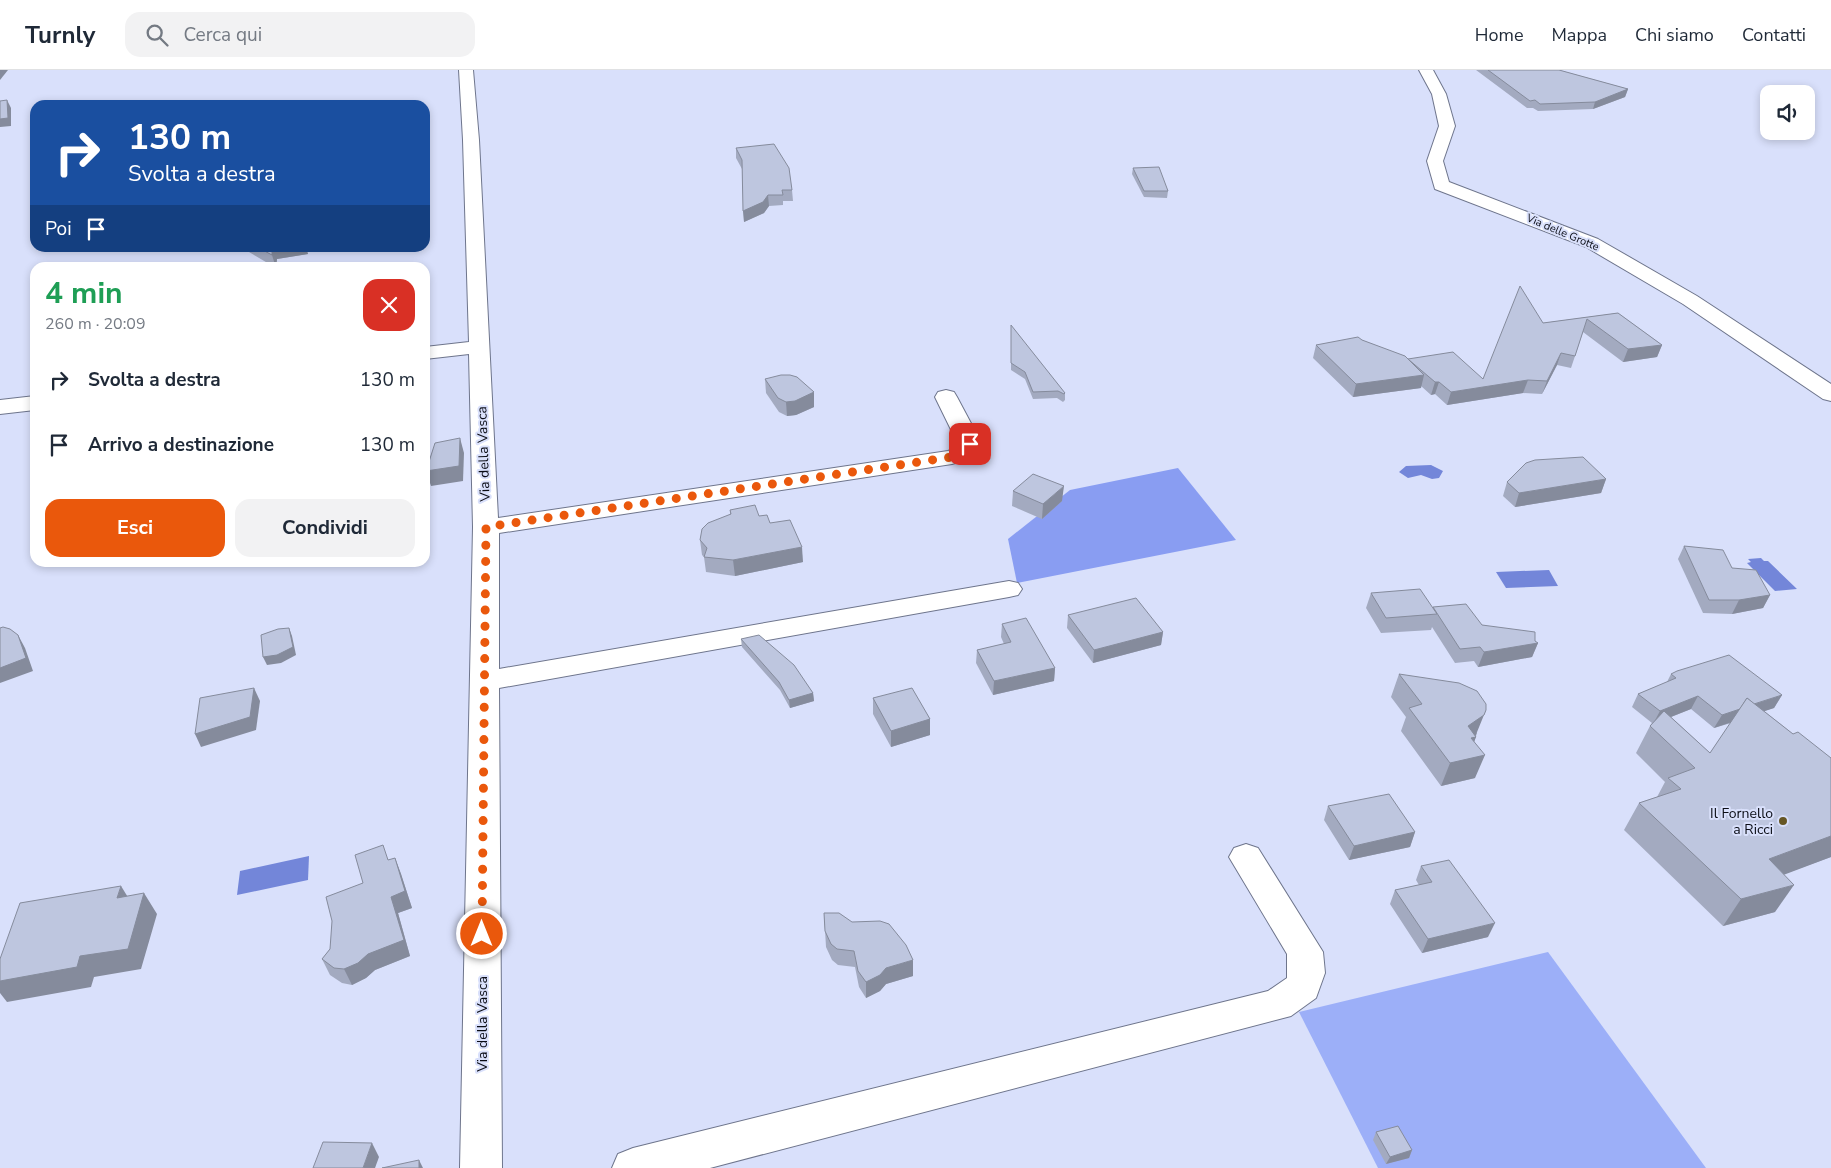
<!DOCTYPE html>
<html lang="it">
<head>
<meta charset="utf-8">
<style>
  :root { --surface:#fff; --page:#f2f2f3; --text:#1f2937; --muted:#747a83; --line:#e0e1e3; --accent:#ea580c }
  body { margin:0; font-family:"Nunito Sans",sans-serif; background:var(--page); color:var(--text); height:100vh; display:flex; flex-direction:column; font-size:19px; white-space:nowrap }
  * { box-sizing:border-box; margin:0 }
  p { font-size:16px; color:var(--muted) }
  .icon { flex:none; width:28px; height:28px; fill:none; stroke:currentColor; stroke-width:2; stroke-linecap:round; stroke-linejoin:round }
  .map { position:relative; flex:1; overflow:hidden }
  .side { position:absolute; left:30px; top:192px; width:400px; height:305px; display:flex; flex-direction:column; background:var(--surface); border-radius:15px; box-shadow:0 2px 8px #0003 }
  .side>* { flex:none }
  .top-card { position:absolute; left:30px; top:30px; width:400px; height:152px; border-radius:15px; box-shadow:0 2px 8px #0003; background:#1a4fa0; color:#fff; overflow:hidden }
  .controls { position:absolute; left:1760px; top:15px; display:grid; gap:10px }
  .controls a { display:grid; place-items:center; width:55px; height:55px; border-radius:10px; background:var(--surface); box-shadow:0 2px 8px #0003; font-size:25px }
  .pin { position:absolute; display:grid; place-items:center; width:42px; height:42px; color:#fff; margin:-21px; border-radius:10px; box-shadow:0 2px 8px #0006 }
  .me { position:absolute; width:55px; margin:-28px; rotate:0deg; stroke-linejoin:round; filter:drop-shadow(0 0 4px #0008) }
  .turn { display:flex; align-items:center; gap:18px; height:105px; padding:0 15px; font-size:22px }
  .turn .icon { width:65px; height:65px; stroke-width:2.5 }
  .turn b { display:block; font-size:35px; line-height:42px }
  .then { display:flex; align-items:center; height:48px; padding:0 15px; background:#0003; gap:10px; font-size:19px }
  .round { display:grid; place-items:center; flex:none; width:52px; height:52px; border-radius:15px; background:var(--page) }
  .headline { display:flex; align-items:center; justify-content:space-between; height:85px; padding:0 15px }
  h1 { font-size:30px; font-weight:700; line-height:38px; color:#1e9e55 }
  .cta { display:flex; gap:10px; margin-top:auto; padding:10px 15px }
  .cta a { flex:1; height:58px; border-radius:15px; background:var(--accent); color:#fff; font-size:20px; font-weight:700; line-height:58px; text-align:center }
  .cta a+a { background:var(--page); color:var(--text) }
  ul { padding:0; list-style:none }
  li { display:flex; align-items:center; gap:15px; height:65px; padding:0 15px }
  li div { flex:1 }
  li b { display:block; font-size:19px }
  li em { font-style:normal }
  header { display:flex; align-items:center; gap:30px; box-sizing:border-box; height:70px; padding:0 25px; background:var(--surface); border-bottom:1px solid var(--line) }
  header strong { font-size:24px }
  nav { display:flex; gap:28px; margin-inline-start:auto; font-size:18px }
  .search { width:350px; height:45px; background:var(--page); display:flex; align-items:center; gap:12px; box-sizing:border-box; padding:0 18px; border-radius:15px; color:var(--muted); font-size:19px }
  .map>svg:first-child { display:block }
  .green { fill:#9caff8 }
  .forest { fill:#899df2 }
  .water { fill:#7386d9 }
  .lines { fill:none; stroke-linecap:round; stroke-linejoin:round }
  .minor-casing { stroke:#6e758c; stroke-width:2 }
  .minor { fill:#fff; fill-rule:evenodd }
  .wall { fill:#a3aac0; fill-rule:evenodd }
  .shaded-wall { fill:#858b9c }
  .building { fill:#bec6df; stroke:#858b9c }
  .route { stroke:#ea580c; stroke-width:9; stroke-dasharray:0 16.2 }
  .poi-dot { fill:#665624; stroke:#d9e0fb; stroke-width:2 }
  .labels { text-anchor:middle; stroke-width:4; stroke-linejoin:round; paint-order:stroke }
  .far-street-label { font-size:11px; fill:#0a0c15; stroke:#d9e0fb }
  .street-label { font-size:14px; fill:#0a0c15; stroke:#d9e0fb }
  .poi-label { font-size:14px; fill:#0a0c15; stroke:#d9e0fb; text-anchor:end }
</style>
</head>
<body>
<header>
<strong>Turnly</strong>
<div class="search"><svg class="icon" aria-label="search" viewBox="0 0 24 24"><circle cx="10" cy="10" r="6"/><path d="M15 15l6 6"/></svg>Cerca qui</div>
<nav><a>Home</a><a>Mappa</a><a>Chi siamo</a><a>Contatti</a></nav>
</header>
<div class="map">
<svg width="1831" height="1098" viewBox="0 0 1831 1098">
  <rect width="100%" height="100%" fill="#d9e0fb"/>
  <!-- green -->
  <polygon class="green" points="1548,882 1706,1098 1378,1098 1299,942"/>
  <!-- forest -->
  <polygon class="forest" points="1178,398 1236,470 1017,513 1008,469 1070,420"/>
  <!-- water -->
  <g class="water">
    <polygon points="1431,395 1443,401 1439,408 1432,409 1421,405 1408,408 1399,402 1406,396"/>
    <polygon points="1761,488 1764,491 1768,491 1797,519 1775,521 1747,493 1751,492 1748,489"/>
    <polygon points="1549,500 1558,516 1506,518 1496,502"/>
    <polygon points="309,786 308,810 237,825 240,801"/>
  </g>
  <g class="lines">
    <defs>
      <g id="minor">
        <polygon points="459,0 473,0 479,70 498,448 948,381 956,378 958,374 935,327 938,322 946,320 954,322 957,327 982,374 982,378 972,388 952,394 499,463 499,599 1009,511 1018,513 1022,519 1018,525 1009,527 499,618 502,1098 460,1098 473,457 469,284 425,289 425,277 469,272 463,70"/>
        <polygon points="1419,0 1433,0 1446,24 1455,56 1443,91 1449,112 1598,169 1697,226 1831,314 1831,331 1823,329 1683,234 1586,177 1435,119 1427,91 1439,56 1432,24"/>
        <polygon points="35,326 35,340 0,344 0,330"/>
        <polygon points="1246,774 1258,778 1323,882 1325,903 1316,928 1291,946 710,1098 612,1098 618,1084 633,1078 1268,921 1287,908 1287,884 1229,787 1234,778"/>
      </g>
    </defs>
    <!-- minor casing -->
    <use href="#minor" class="minor-casing"/>
    <!-- minor -->
    <use href="#minor" class="minor"/>
  </g>
  <!-- wall -->
  <g class="wall">
    <polygon points="1476,0 1559,0 1628,19 1625,27 1593,39 1538,41 1533,38 1527,38"/>
    <polygon points="736,78 792,120 793,131 783,131 783,135 769,136 764,143 744,152 742,99 736,88"/>
    <polygon points="1133,98 1168,121 1167,128 1144,127 1132,104"/>
    <polygon points="247,178 306,178 308,184 277,189 276,198 249,182"/>
    <polygon points="1618,243 1662,275 1657,287 1623,292 1583,262 1571,298 1557,295 1542,324 1523,323 1447,335 1435,324 1431,325 1421,316 1421,318 1353,327 1313,288 1316,275 1362,270 1408,289 1483,309 1543,253"/>
    <polygon points="1011,262 1065,323 1065,330 1063,332 1057,328 1033,329 1025,309 1011,300"/>
    <polygon points="765,309 814,337 796,345 787,346 779,342 766,323"/>
    <polygon points="1606,409 1601,423 1515,437 1503,426 1507,412"/>
    <polygon points="1013,421 1062,431 1042,449 1012,436"/>
    <polygon points="730,440 759,446 770,453 803,492 735,506 706,502 704,487 702,485 700,470 730,445"/>
    <polygon points="1684,476 1732,498 1770,525 1763,538 1732,544 1703,543 1678,489"/>
    <polygon points="1371,523 1433,538 1433,537 1482,555 1538,573 1532,587 1478,597 1474,591 1455,593 1432,557 1431,560 1381,563 1366,538"/>
    <polygon points="1068,545 1163,562 1161,575 1093,593 1067,558"/>
    <polygon points="1002,554 1055,598 1054,611 993,625 976,593 977,580 1004,574 1001,567"/>
    <polygon points="741,569 813,623 814,631 790,638 780,620 742,577"/>
    <polygon points="1399,604 1477,663 1474,672 1475,708 1441,716 1401,661 1406,647 1391,627"/>
    <path d="M1671 604 1782 625 1774 638 1764 641 1793 664 1831 688V787L1784 804 1775 842 1723 856 1624 760 1639 733 1657 727 1665 712 1636 683 1650 656 1652 653 1632 637 1638 624 1667 612ZM1691 639 1714 658 1731 653 1710 683 1671 647Z"/>
    <polygon points="873,628 930,649 930,665 891,677 873,644"/>
    <polygon points="1328,736 1415,762 1410,777 1349,790 1324,750"/>
    <polygon points="395,788 401,804 412,838 398,843 410,886 375,900 366,908 352,915 342,913 330,905 322,889 330,879 363,813 390,790"/>
    <polygon points="1421,796 1488,867 1422,883 1390,834 1395,820 1419,815 1416,810"/>
    <polygon points="824,843 913,906 886,914 880,921 866,928 859,917 855,897 838,895 832,890 826,877"/>
    <polygon points="1376,1062 1412,1080 1409,1088 1386,1094 1373,1070"/>
  </g>
  <!-- shaded-wall -->
  <g class="shaded-wall">
    <polygon points="0,0 8,0 0,10"/>
    <polygon points="1628,19 1625,27 1593,39 1595,32"/>
    <polygon points="7,30 11,38 11,56 0,57 0,49"/>
    <polygon points="768,125 769,136 764,143 744,152 743,141"/>
    <polygon points="272,178 306,178 308,184 277,189 276,198 272,185"/>
    <polygon points="1662,275 1657,287 1623,292 1628,279"/>
    <polygon points="1561,283 1557,295 1542,324 1547,311"/>
    <polygon points="1424,305 1421,318 1353,327 1356,314"/>
    <polygon points="1528,310 1523,323 1447,335 1451,322"/>
    <polygon points="1435,312 1439,312 1435,324 1431,325"/>
    <polygon points="814,322 814,337 796,345 787,346 786,332"/>
    <polygon points="460,368 464,383 463,411 431,416 426,401"/>
    <polygon points="1606,409 1601,423 1515,437 1519,423"/>
    <polygon points="1064,416 1062,431 1042,449 1043,434"/>
    <polygon points="802,477 803,492 735,506 733,490"/>
    <polygon points="1770,525 1763,538 1732,544 1739,530"/>
    <polygon points="289,558 292,566 296,585 281,593 267,595 263,587"/>
    <polygon points="1163,562 1161,575 1093,593 1094,580"/>
    <polygon points="18,565 25,578 33,601 0,613 0,598"/>
    <polygon points="1538,573 1532,587 1478,597 1484,582"/>
    <polygon points="1055,598 1054,611 993,625 994,611"/>
    <polygon points="254,618 260,631 256,660 201,677 195,664"/>
    <polygon points="813,623 814,631 790,638 789,630"/>
    <polygon points="1782,625 1774,638 1714,658 1722,645"/>
    <polygon points="1698,626 1691,639 1653,654 1660,641"/>
    <polygon points="1486,640 1475,667 1476,667 1468,688 1485,685 1475,708 1441,716 1450,693 1468,656"/>
    <polygon points="930,649 930,665 891,677 891,661"/>
    <polygon points="1415,762 1410,777 1349,790 1354,776"/>
    <polygon points="1831,766 1831,787 1751,817 1769,789"/>
    <polygon points="395,788 401,804 412,838 398,843 410,886 375,900 366,908 352,915 344,899 391,827"/>
    <polygon points="1794,815 1775,842 1723,856 1741,829"/>
    <polygon points="121,816 134,837 117,828"/>
    <polygon points="144,823 157,844 141,899 94,907 91,917 7,932 0,923 0,911 80,886"/>
    <polygon points="1495,853 1488,867 1422,883 1428,869"/>
    <polygon points="913,890 913,906 886,914 880,921 866,928 866,912 886,898"/>
    <polygon points="372,1073 379,1087 375,1098 363,1098"/>
    <polygon points="1412,1080 1409,1088 1386,1094 1390,1087"/>
    <polygon points="419,1090 423,1098 419,1098"/>
  </g>
  <!-- building -->
  <g class="building">
    <polygon points="1488,0 1559,0 1628,19 1595,32 1540,34 1535,30 1530,31"/>
    <polygon points="7,30 8,48 0,49 0,31"/>
    <polygon points="774,74 789,98 792,120 782,120 783,125 768,125 763,132 743,141 742,90 736,78"/>
    <polygon points="1159,97 1168,121 1144,121 1133,98"/>
    <polygon points="259,178 272,178 272,185"/>
    <polygon points="1520,216 1543,253 1618,243 1662,275 1628,279 1587,249 1575,286 1561,283 1547,311 1528,310 1451,322 1439,312 1435,312 1408,289 1453,282 1483,309"/>
    <polygon points="1011,255 1065,323 1064,324 1058,321 1033,322 1025,302 1011,293"/>
    <polygon points="1358,267 1362,270 1405,286 1424,305 1356,314 1316,275"/>
    <polygon points="781,305 790,305 797,307 814,322 795,331 786,332 778,328 765,309"/>
    <polygon points="460,368 459,396 426,401 435,373"/>
    <polygon points="1583,387 1606,409 1519,423 1507,412 1526,393 1535,390"/>
    <polygon points="1033,404 1064,416 1043,434 1013,421"/>
    <polygon points="755,435 759,446 767,445 770,453 790,450 802,477 733,490 704,487 707,478 700,470 702,459 708,453 731,444 730,440"/>
    <polygon points="1684,476 1723,480 1732,498 1756,500 1770,525 1739,530 1709,530"/>
    <polygon points="1420,519 1437,544 1386,548 1371,523"/>
    <polygon points="1136,528 1163,562 1094,580 1068,545"/>
    <polygon points="1466,534 1482,555 1535,562 1535,571 1538,573 1484,582 1480,577 1460,579 1433,537"/>
    <polygon points="1026,548 1055,598 994,611 977,580 1011,572 1002,554"/>
    <polygon points="3,557 10,559 18,565 26,588 0,598 0,558"/>
    <polygon points="289,558 293,577 277,585 263,587 261,565 278,559"/>
    <polygon points="759,565 794,595 813,623 789,630 779,612 741,569"/>
    <polygon points="1729,585 1782,625 1754,634 1747,628 1740,639 1722,645 1698,626 1660,641 1638,624 1676,608 1671,604 1677,601"/>
    <polygon points="1399,604 1459,613 1477,621 1486,634 1486,640 1484,645 1468,656 1476,667 1471,668 1485,685 1450,693 1409,638 1422,634"/>
    <polygon points="254,618 250,647 195,664 200,628"/>
    <polygon points="912,618 930,649 891,661 873,628"/>
    <polygon points="1747,628 1793,664 1798,662 1831,688 1831,766 1769,789 1794,815 1741,829 1639,733 1681,719 1668,708 1695,698 1650,656 1664,641 1710,683"/>
    <polygon points="1389,724 1415,762 1354,776 1328,736"/>
    <polygon points="383,775 388,790 395,788 405,821 391,827 404,870 368,884 358,893 344,899 334,898 322,889 330,879 332,851 326,827 363,813 355,785"/>
    <polygon points="1449,790 1495,853 1428,869 1395,820 1432,812 1421,796"/>
    <polygon points="121,816 117,828 144,823 128,879 80,886 77,897 0,911 0,889 20,833"/>
    <polygon points="824,843 839,843 852,852 880,851 889,854 906,875 913,890 886,898 880,905 866,912 858,901 854,881 837,879 831,874 825,861"/>
    <polygon points="1398,1056 1412,1080 1390,1087 1376,1062"/>
    <polygon points="323,1072 372,1073 363,1098 313,1098"/>
    <polygon points="419,1090 419,1098 382,1098"/>
  </g>
  <g class="lines">
    <!-- route -->
    <polyline class="route" points="482,864 486,457 952,387 964,383 970,378 970,374"/>
  </g>
  <!-- markers -->
  <circle class="poi-dot" cx="1783" cy="751" r="5"/>
  <g class="labels">
    <!-- far-street labels -->
    <g class="far-street-label">
      <text transform="translate(1563 162) rotate(23)" y="4">Via delle Grotte</text>
    </g>
    <!-- street labels -->
    <g class="street-label">
      <text transform="translate(483 384) rotate(-92)" y="5">Via della Vasca</text>
      <text transform="translate(482 954) rotate(-90)" y="5">Via della Vasca</text>
    </g>
    <!-- poi labels -->
    <g class="poi-label">
      <text x="1773" y="748">Il Fornello<tspan x="1773" dy="16">a Ricci</tspan></text>
    </g>
  </g>
</svg>
<div class="controls">
<a><svg class="icon" aria-label="sound" viewBox="0 0 24 24"><path d="M4 9h4l5-4v14l-5-4H4zM17 9q2 3 0 6"/></svg></a>
</div>
<div class="pin" style="left:970px;top:374px;background:#d93025"><svg class="icon" aria-label="arrive" viewBox="0 0 24 24"><path d="M6 21V4h12l-3 4 3 4H6"/></svg></div>
<svg class="me" style="left:482px;top:864px" viewBox="-20 -20 40 40"><circle r="17" fill="#ea580c" stroke="#fff" stroke-width="3"/><path d="M0-11L8 9 0 5-8 9z" fill="#fff"/></svg>
<div class="top-card">
<div class="turn"><svg class="icon" aria-label="right" viewBox="0 0 24 24"><path d="M7 20v-9h11M14 6l5 5-5 5"/></svg><div><b>130 m</b>Svolta a destra</div></div>
<div class="then">Poi<svg class="icon" aria-label="arrive" viewBox="0 0 24 24"><path d="M6 21V4h12l-3 4 3 4H6"/></svg></div>
</div>
<section class="side">
<div class="headline"><div><h1>4 min</h1><p>260 m · 20:09</p></div><a class="round" style="background:#d93025;color:#fff"><svg class="icon" aria-label="close" viewBox="0 0 24 24"><path d="M6 6l12 12M18 6L6 18"/></svg></a></div>
<ul>
<li><svg class="icon" aria-label="right" viewBox="0 0 24 24"><path d="M7 20v-9h11M14 6l5 5-5 5"/></svg><div><b>Svolta a destra</b></div><em>130 m</em></li>
<li><svg class="icon" aria-label="arrive" viewBox="0 0 24 24"><path d="M6 21V4h12l-3 4 3 4H6"/></svg><div><b>Arrivo a destinazione</b></div><em>130 m</em></li>
</ul>
<div class="cta"><a>Esci</a><a>Condividi</a></div>
</section>
</div>
</body>
</html>
